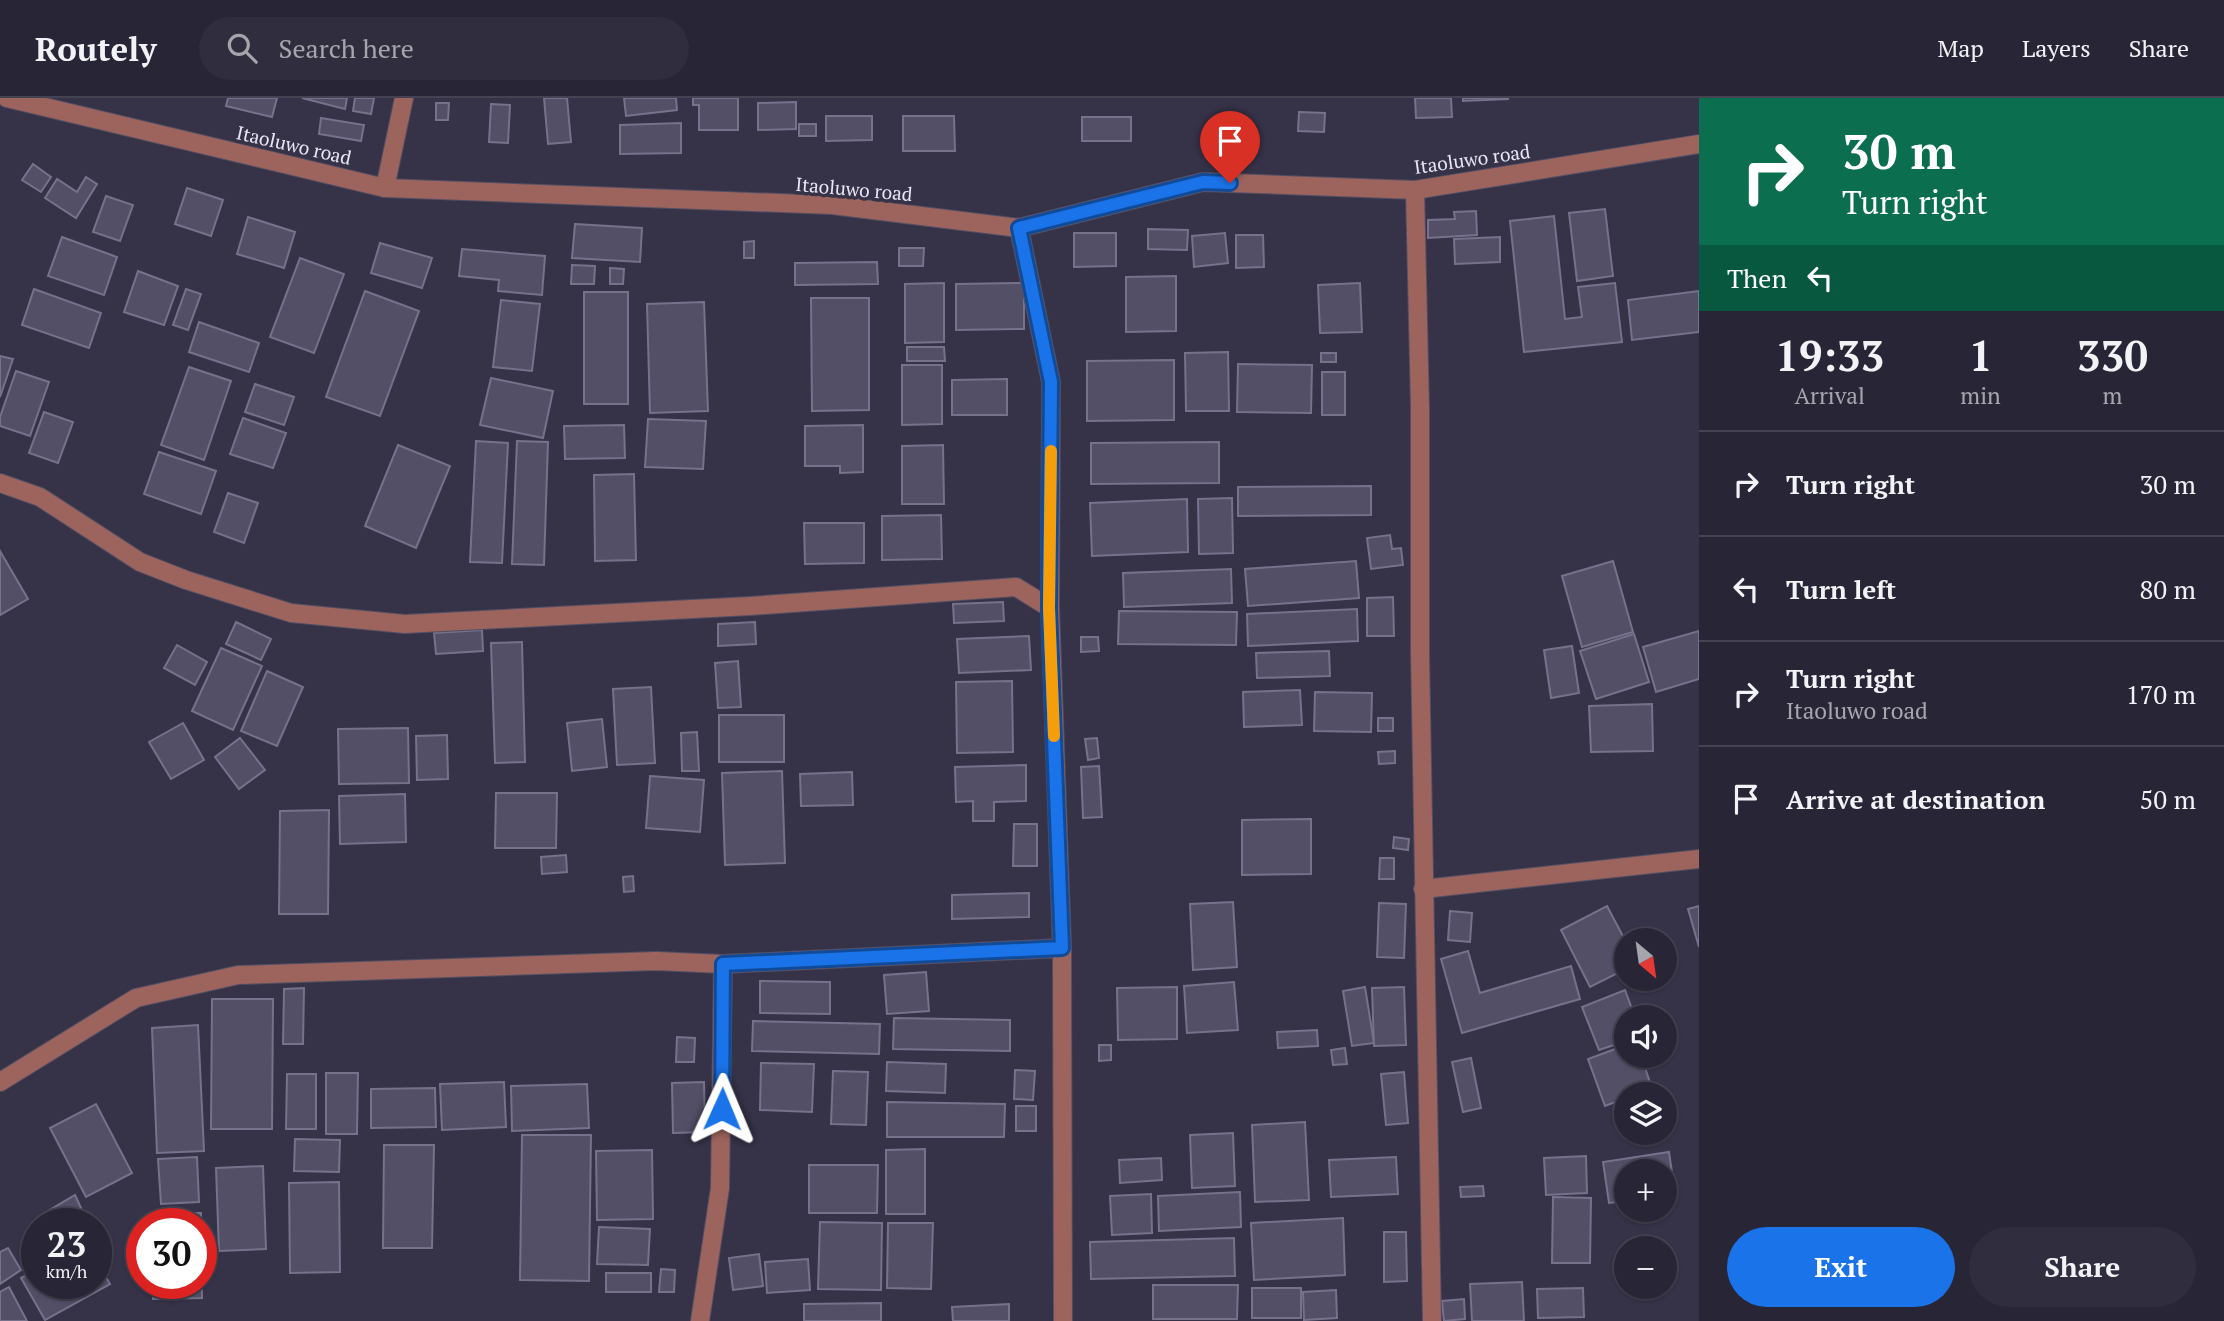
<!DOCTYPE html>
<html lang="en">
<head>
<meta charset="utf-8">
<style>
  :root { --surface:#282636; --page:#302e3e; --text:#f1f3f6; --muted:#a5a5ad; --line:#444351; --accent:#1a73e8 }
  body { margin:0; font-family:"PT Serif",serif; background:var(--page); color:var(--text); height:100vh; display:flex; flex-direction:column; font-size:26px; white-space:nowrap }
  * { box-sizing:border-box; margin:0 }
  p { font-size:23px; color:var(--muted) }
  .icon { flex:none; width:38px; height:38px; fill:none; stroke:currentColor; stroke-width:2; stroke-linecap:round; stroke-linejoin:round }
  .map { position:relative; flex:1; overflow:hidden }
  .drawer { display:flex; flex-direction:column; background:var(--surface); width:525px }
  .drawer>* { flex:none }
  .banner { background:#0b6e4f; color:#fff; overflow:hidden }
  .needle { width:46px; rotate:151deg }
  .fabs { position:absolute; left:1614px; top:830px; display:grid; gap:14px }
  .fabs a { display:grid; place-items:center; width:63px; height:63px; border-radius:50%; background:var(--surface); box-shadow:0 2px 5px #0004,0 0 0 2px var(--line); font-size:35px }
  .speed { position:absolute; left:21px; top:1110px; display:flex; gap:14px; font-size:35px; font-weight:700; text-align:center }
  .speed>* { display:grid; place-content:center; width:91px; height:91px; border-radius:50%; background:var(--surface); box-shadow:0 2px 5px #0004,0 0 0 2px var(--line); line-height:1 }
  .speed small { font-size:18px; font-weight:400 }
  .speed .limit { border:10px solid #d22; background:#fff; color:#111 }
  .pin { position:absolute; display:grid; place-items:center; width:60px; height:60px; color:#fff; margin:-72px -30px; border-radius:50% 50% 50% 0; rotate:-45deg; box-shadow:0 0 7px #0007 }
  .pin .icon { rotate:45deg }
  .me { position:absolute; width:77px; margin:-38px; rotate:1deg; stroke-linejoin:round; filter:drop-shadow(0 0 5px #0008) }
  .turn { display:flex; align-items:center; gap:24px; height:147px; padding:0 28px; font-size:32px }
  .turn .icon { width:91px; height:91px; stroke-width:2.5 }
  .turn b { display:block; font-size:49px; line-height:60px }
  .then { display:flex; align-items:center; height:66px; padding:0 28px; background:#0003; gap:14px; font-size:26px }
  .eta { display:flex; justify-content:space-evenly; align-items:center; height:119px; text-align:center }
  .eta b { font-size:42px; font-weight:800; line-height:49px }
  .button { display:flex; gap:14px; margin-top:auto; padding:14px 28px }
  .button a { flex:1; height:80px; border-radius:42px; background:var(--accent); color:#fff; font-size:28px; font-weight:800; line-height:80px; text-align:center }
  .button a+a { background:var(--page); color:var(--text) }
  ul { padding:0; list-style:none }
  li { display:flex; align-items:center; gap:21px; height:105px; padding:0 28px; border-top:2px solid var(--line) }
  li div { flex:1 }
  li b { display:block; font-size:26px }
  li em { font-style:normal }
  header { display:flex; align-items:center; gap:42px; box-sizing:border-box; height:98px; padding:0 35px; background:var(--surface); border-bottom:2px solid var(--line) }
  header strong { font-size:33px }
  nav { display:flex; gap:38px; margin-inline-start:auto; font-size:24px }
  .search { width:490px; height:63px; background:var(--page); display:flex; align-items:center; gap:18px; box-sizing:border-box; padding:0 24px; border-radius:38px; color:var(--muted); font-size:26px }
  main { display:flex; flex:1; min-height:0 }
  .map>svg:first-child { display:block }
  .building { fill:#534f67; stroke:#76728c; stroke-width:2 }
  .lines { fill:none; stroke-linecap:round; stroke-linejoin:round }
  .minor-casing { stroke:#524f64; stroke-width:20 }
  .minor { stroke:#9d635d; stroke-width:18 }
  .route-casing { stroke:#114b97; stroke-width:18 }
  .route { stroke:#1a73e8; stroke-width:12 }
  .slow { stroke:#f59e0b; stroke-width:12 }
  .labels { text-anchor:middle; stroke-width:7; stroke-linejoin:round; paint-order:stroke }
  .street-label { font-size:19px; fill:#e8e6f5; stroke:#363248 }
</style>
</head>
<body>
<header>
<strong>Routely</strong>
<div class="search"><svg class="icon" aria-label="search" viewBox="0 0 24 24"><circle cx="10" cy="10" r="6"/><path d="M15 15l6 6"/></svg>Search here</div>
<nav><a>Map</a><a>Layers</a><a>Share</a></nav>
</header>
<main>
<div class="map">
<svg width="1699" height="1223" viewBox="0 0 1699 1223">
  <rect width="100%" height="100%" fill="#363248"/>
  <!-- building -->
  <g class="building">
    <polygon points="228,0 277,0 272,19 226,8"/>
    <polygon points="302,0 347,0 345,11"/>
    <polygon points="355,0 374,0 371,16 353,13"/>
    <polygon points="544,0 567,0 571,44 548,46"/>
    <polygon points="624,0 676,0 677,12 626,18"/>
    <polygon points="693,0 738,0 738,32 699,32 699,7 693,7"/>
    <polygon points="1415,0 1451,0 1452,19 1416,20"/>
    <polygon points="1463,0 1508,0 1508,1 1463,3"/>
    <polygon points="796,4 796,31 758,32 758,5"/>
    <polygon points="436,5 449,5 448,22 436,22"/>
    <polygon points="491,6 510,7 508,45 489,44"/>
    <polygon points="1299,14 1325,15 1324,34 1298,33"/>
    <polygon points="826,18 872,18 872,42 826,43"/>
    <polygon points="903,18 954,18 955,53 903,53"/>
    <rect x="1082" y="19" width="49" height="24"/>
    <polygon points="321,20 364,27 361,43 319,36"/>
    <polygon points="681,25 681,55 620,56 620,27"/>
    <rect x="799" y="26" width="17" height="12"/>
    <polygon points="33,66 51,79 41,94 22,82"/>
    <polygon points="86,79 97,86 76,120 45,100 57,81 77,94"/>
    <polygon points="187,90 223,102 211,138 175,126"/>
    <polygon points="106,98 133,107 120,143 93,134"/>
    <polygon points="1605,111 1613,178 1577,183 1569,115"/>
    <polygon points="1476,113 1477,137 1428,140 1428,122 1455,121 1454,114"/>
    <polygon points="1554,118 1565,221 1582,219 1578,189 1615,185 1622,244 1524,254 1510,123"/>
    <polygon points="248,119 295,134 284,170 237,156"/>
    <polygon points="575,126 642,130 640,164 572,160"/>
    <polygon points="1148,131 1188,132 1187,152 1148,151"/>
    <polygon points="1074,135 1116,135 1116,168 1074,169"/>
    <polygon points="1225,135 1228,165 1194,169 1192,138"/>
    <polygon points="1236,137 1263,137 1264,169 1236,170"/>
    <polygon points="62,139 117,159 104,197 48,178"/>
    <polygon points="1500,139 1500,164 1455,166 1454,141"/>
    <polygon points="754,143 754,160 744,160 744,144"/>
    <polygon points="380,145 432,160 422,190 371,175"/>
    <polygon points="899,150 924,150 923,168 899,168"/>
    <polygon points="462,151 545,158 542,197 498,193 499,182 459,178"/>
    <polygon points="300,160 344,176 314,255 270,239"/>
    <polygon points="877,164 878,186 795,187 795,165"/>
    <polygon points="572,167 595,168 594,186 571,186"/>
    <polygon points="610,170 624,171 623,186 610,186"/>
    <polygon points="138,173 178,188 164,227 124,214"/>
    <polygon points="1176,178 1176,233 1126,234 1126,179"/>
    <polygon points="944,185 944,244 905,245 905,186"/>
    <polygon points="1024,185 1024,231 956,232 956,186"/>
    <polygon points="1360,185 1362,234 1320,235 1318,187"/>
    <polygon points="34,191 101,215 89,250 22,227"/>
    <polygon points="186,191 201,196 188,232 173,227"/>
    <polygon points="365,193 419,213 380,318 326,299"/>
    <polygon points="1699,193 1699,234 1632,242 1628,202"/>
    <rect x="584" y="194" width="44" height="112"/>
    <polygon points="811,200 869,200 869,312 812,313"/>
    <polygon points="501,202 540,206 532,273 493,269"/>
    <polygon points="704,204 708,313 650,315 647,206"/>
    <polygon points="199,224 259,245 249,274 189,254"/>
    <polygon points="907,249 944,249 945,263 907,263"/>
    <polygon points="1228,254 1229,313 1186,313 1185,255"/>
    <rect x="1321" y="255" width="15" height="9"/>
    <polygon points="0,258 13,261 0,299"/>
    <polygon points="1174,262 1174,322 1087,323 1087,263"/>
    <polygon points="1238,266 1312,267 1311,315 1237,314"/>
    <polygon points="902,267 942,267 942,326 902,327"/>
    <polygon points="189,269 231,283 204,362 161,347"/>
    <polygon points="16,273 49,284 30,338 0,328 0,319"/>
    <rect x="1322" y="274" width="23" height="43"/>
    <polygon points="491,280 553,293 543,340 480,327"/>
    <polygon points="1007,281 1007,317 952,317 952,282"/>
    <polygon points="255,286 294,299 284,327 245,314"/>
    <polygon points="44,314 73,324 58,365 29,355"/>
    <polygon points="243,320 286,335 273,370 230,356"/>
    <polygon points="648,321 706,323 703,371 645,369"/>
    <polygon points="624,327 625,360 565,361 564,328"/>
    <polygon points="863,327 863,374 840,375 840,368 805,368 805,328"/>
    <polygon points="476,343 508,345 502,465 470,464"/>
    <polygon points="517,343 548,344 544,467 512,466"/>
    <polygon points="1219,344 1219,385 1091,386 1091,345"/>
    <polygon points="398,347 450,368 416,450 365,428"/>
    <polygon points="943,347 944,406 902,406 902,348"/>
    <polygon points="159,354 216,373 201,416 144,396"/>
    <polygon points="634,376 636,462 595,463 594,377"/>
    <polygon points="1371,388 1371,417 1238,418 1238,389"/>
    <polygon points="228,395 258,405 244,445 214,434"/>
    <polygon points="1232,400 1233,455 1199,456 1198,401"/>
    <polygon points="1187,401 1188,454 1092,458 1090,405"/>
    <polygon points="941,417 942,461 882,462 882,418"/>
    <polygon points="804,425 864,425 864,465 805,466"/>
    <polygon points="1390,437 1392,451 1401,450 1403,467 1371,471 1367,440"/>
    <polygon points="0,453 28,501 0,517"/>
    <polygon points="1356,463 1359,500 1248,508 1245,471"/>
    <polygon points="1613,463 1633,534 1582,549 1562,478"/>
    <polygon points="1231,471 1232,505 1124,509 1123,475"/>
    <polygon points="1393,499 1394,538 1367,538 1367,500"/>
    <polygon points="1003,504 1004,523 954,525 953,506"/>
    <polygon points="1357,511 1358,543 1248,548 1247,516"/>
    <polygon points="1119,513 1237,514 1236,547 1118,546"/>
    <polygon points="236,524 271,541 261,562 226,546"/>
    <polygon points="755,524 756,546 718,548 718,526"/>
    <polygon points="482,532 483,553 436,556 434,535"/>
    <polygon points="1699,533 1699,581 1656,594 1643,549"/>
    <polygon points="1634,536 1649,584 1596,601 1580,553"/>
    <polygon points="1029,538 1031,572 959,575 957,541"/>
    <polygon points="1081,539 1098,539 1099,553 1081,554"/>
    <polygon points="522,544 525,664 495,665 491,545"/>
    <polygon points="177,547 207,564 195,587 164,570"/>
    <polygon points="1572,548 1579,595 1551,600 1544,552"/>
    <polygon points="221,550 262,568 233,632 192,613"/>
    <polygon points="1329,553 1330,578 1257,580 1256,555"/>
    <polygon points="738,563 741,609 718,610 715,565"/>
    <polygon points="267,573 303,589 277,648 241,633"/>
    <polygon points="1012,583 1013,654 957,655 956,584"/>
    <polygon points="651,589 655,665 617,667 613,591"/>
    <polygon points="1300,592 1302,627 1244,629 1243,594"/>
    <polygon points="1315,594 1372,595 1371,634 1314,633"/>
    <polygon points="1652,606 1653,653 1591,654 1589,608"/>
    <rect x="719" y="617" width="65" height="47"/>
    <rect x="1378" y="620" width="15" height="13"/>
    <polygon points="602,621 607,669 572,673 567,625"/>
    <polygon points="183,625 204,662 171,681 149,644"/>
    <polygon points="408,630 409,685 339,686 338,631"/>
    <polygon points="697,634 699,673 682,673 681,635"/>
    <polygon points="447,637 448,681 417,682 416,638"/>
    <polygon points="240,640 265,672 239,691 215,659"/>
    <polygon points="1097,640 1099,660 1088,662 1085,641"/>
    <polygon points="1395,653 1395,665 1379,666 1378,654"/>
    <polygon points="1026,667 1026,703 994,704 994,723 973,723 973,703 956,704 955,669"/>
    <polygon points="1099,668 1102,719 1083,720 1081,669"/>
    <polygon points="782,673 785,765 725,767 722,675"/>
    <polygon points="852,674 853,707 801,708 800,676"/>
    <polygon points="650,678 704,682 700,734 646,730"/>
    <polygon points="496,695 557,695 556,750 495,750"/>
    <polygon points="405,696 406,744 340,746 339,698"/>
    <polygon points="329,712 328,816 279,816 280,713"/>
    <polygon points="1311,721 1311,776 1242,777 1242,722"/>
    <polygon points="1014,726 1037,726 1037,768 1013,768"/>
    <polygon points="1394,739 1409,741 1408,752 1393,750"/>
    <polygon points="566,757 567,774 542,776 541,759"/>
    <polygon points="1380,760 1394,760 1394,781 1379,781"/>
    <polygon points="633,778 634,793 624,794 623,779"/>
    <polygon points="1029,795 1029,819 952,821 952,797"/>
    <polygon points="1233,804 1237,869 1193,872 1190,806"/>
    <polygon points="1379,805 1406,806 1404,860 1377,859"/>
    <polygon points="1607,808 1626,844 1626,871 1590,889 1561,832"/>
    <polygon points="1699,808 1699,849 1688,811"/>
    <polygon points="1450,813 1472,815 1470,844 1448,842"/>
    <polygon points="1468,853 1480,895 1571,868 1580,901 1462,935 1441,861"/>
    <polygon points="926,874 929,913 887,916 884,877"/>
    <polygon points="760,883 830,884 830,916 760,915"/>
    <polygon points="1234,884 1238,932 1187,935 1184,888"/>
    <polygon points="1177,889 1177,941 1118,942 1117,890"/>
    <polygon points="1365,889 1374,945 1352,948 1343,893"/>
    <polygon points="1404,889 1406,947 1374,948 1372,890"/>
    <polygon points="304,890 303,946 283,946 284,891"/>
    <polygon points="1625,892 1635,919 1626,919 1626,943 1599,952 1582,909"/>
    <polygon points="212,901 273,901 272,1031 211,1031"/>
    <polygon points="894,920 1010,922 1010,953 893,951"/>
    <polygon points="753,923 880,926 879,956 752,953"/>
    <polygon points="198,927 204,1053 157,1055 152,930"/>
    <polygon points="1317,932 1318,948 1278,950 1277,934"/>
    <polygon points="677,939 695,940 694,964 676,964"/>
    <polygon points="1099,947 1111,947 1111,962 1099,963"/>
    <polygon points="1626,947 1626,957 1641,957 1652,991 1639,996 1626,996 1626,1000 1605,1008 1588,961"/>
    <polygon points="1345,950 1347,966 1333,967 1331,952"/>
    <polygon points="1471,960 1481,1010 1463,1014 1452,964"/>
    <polygon points="887,964 946,966 945,995 886,993"/>
    <polygon points="761,965 814,966 812,1014 760,1012"/>
    <polygon points="1015,972 1035,973 1033,1002 1014,1001"/>
    <polygon points="833,973 868,974 866,1027 831,1026"/>
    <polygon points="1404,974 1408,1025 1386,1027 1381,976"/>
    <polygon points="326,975 358,975 357,1036 326,1036"/>
    <polygon points="287,976 316,976 316,1031 286,1031"/>
    <polygon points="504,984 506,1029 442,1032 440,986"/>
    <polygon points="704,984 705,1034 673,1035 672,985"/>
    <polygon points="587,986 589,1030 512,1033 511,988"/>
    <polygon points="435,990 436,1029 371,1030 371,991"/>
    <polygon points="887,1004 1005,1006 1004,1039 887,1039"/>
    <polygon points="96,1006 132,1075 86,1099 50,1030"/>
    <rect x="1016" y="1008" width="20" height="25"/>
    <polygon points="1305,1024 1309,1102 1255,1104 1252,1027"/>
    <polygon points="1233,1035 1235,1088 1192,1090 1190,1037"/>
    <polygon points="522,1037 591,1037 589,1183 520,1182"/>
    <polygon points="295,1041 340,1042 339,1074 294,1073"/>
    <polygon points="384,1047 434,1047 432,1150 383,1150"/>
    <polygon points="925,1051 925,1116 886,1116 886,1052"/>
    <polygon points="652,1052 653,1121 597,1122 596,1053"/>
    <polygon points="1669,1054 1675,1095 1664,1096 1664,1073 1626,1073 1626,1103 1609,1105 1603,1064"/>
    <polygon points="1586,1058 1587,1095 1546,1097 1544,1060"/>
    <polygon points="197,1059 199,1104 161,1106 158,1061"/>
    <polygon points="1396,1059 1398,1096 1331,1099 1329,1062"/>
    <polygon points="1161,1060 1162,1082 1120,1085 1119,1062"/>
    <polygon points="809,1067 878,1067 877,1115 809,1115"/>
    <polygon points="263,1068 266,1151 219,1153 216,1070"/>
    <polygon points="339,1084 340,1174 290,1175 289,1085"/>
    <polygon points="1483,1088 1484,1098 1461,1099 1460,1089"/>
    <polygon points="1240,1094 1241,1129 1159,1133 1158,1098"/>
    <polygon points="1151,1096 1152,1135 1112,1137 1110,1098"/>
    <polygon points="75,1097 88,1125 50,1125 48,1113"/>
    <polygon points="1553,1099 1591,1100 1590,1165 1552,1165"/>
    <polygon points="201,1115 201,1125 152,1125 152,1116"/>
    <polygon points="1343,1120 1345,1177 1254,1182 1251,1125"/>
    <polygon points="820,1124 882,1125 881,1192 818,1191"/>
    <polygon points="888,1125 933,1125 931,1191 887,1190"/>
    <polygon points="201,1127 202,1200 153,1201 153,1185 201,1185"/>
    <polygon points="599,1129 650,1131 648,1167 597,1166"/>
    <polygon points="37,1134 37,1163 35,1163 22,1143"/>
    <polygon points="1384,1134 1406,1134 1407,1183 1384,1184"/>
    <polygon points="1234,1140 1235,1178 1091,1181 1090,1144"/>
    <polygon points="8,1150 21,1172 0,1186 0,1154"/>
    <polygon points="759,1156 763,1188 733,1192 729,1160"/>
    <polygon points="808,1161 810,1192 767,1195 765,1164"/>
    <polygon points="96,1162 110,1186 45,1222 21,1180 37,1172 37,1185 96,1185"/>
    <polygon points="661,1171 675,1172 674,1194 659,1194"/>
    <rect x="606" y="1175" width="45" height="19"/>
    <polygon points="1522,1184 1524,1223 1472,1223 1470,1186"/>
    <polygon points="1153,1187 1238,1187 1237,1221 1153,1221"/>
    <polygon points="9,1189 27,1223 0,1223 0,1194"/>
    <rect x="1252" y="1190" width="49" height="30"/>
    <polygon points="1583,1190 1584,1219 1538,1220 1537,1191"/>
    <polygon points="1336,1192 1337,1220 1304,1222 1303,1194"/>
    <polygon points="1464,1201 1465,1221 1444,1223 1442,1203"/>
    <polygon points="881,1205 881,1223 804,1223 804,1206"/>
    <polygon points="1009,1206 1009,1223 953,1223 952,1209"/>
  </g>
  <g class="lines">
    <defs>
      <g id="minor">
        <polyline points="7,0 385,90 832,107 1019,130 1203,84 1415,92 1699,46"/>
        <polyline points="385,90 404,0"/>
        <polyline points="1415,92 1420,310 1420,555 1432,1223"/>
        <polyline points="1019,130 1051,284 1050,510 1062,850 1063,1223"/>
        <polyline points="0,385 40,399 140,464 186,482 291,515 405,526 750,508 1016,489 1050,510"/>
        <polyline points="1423,791 1699,761"/>
        <polyline points="0,984 136,900 238,877 656,863 723,866 1062,850"/>
        <polyline points="700,1223 720,1090 723,866"/>
      </g>
    </defs>
    <!-- minor casing -->
    <use href="#minor" class="minor-casing"/>
    <!-- minor -->
    <use href="#minor" class="minor"/>
  </g>
  <g class="lines">
    <defs>
      <polyline id="route" points="722,1011 723,866 1062,850 1049,510 1051,284 1019,130 1203,84 1230,85"/>
    </defs>
    <!-- route casing -->
    <use href="#route" class="route-casing"/>
    <!-- route -->
    <use href="#route" class="route"/>
    <!-- slow -->
    <polyline class="slow" points="1051,353 1049,510 1054,638"/>
  </g>
  <g class="labels">
    <!-- street labels -->
    <g class="street-label">
      <text transform="translate(294 47) rotate(13)" y="7">Itaoluwo road</text>
      <text transform="translate(1472 61) rotate(-8)" y="7">Itaoluwo road</text>
      <text transform="translate(854 91) rotate(5)" y="7">Itaoluwo road</text>
    </g>
  </g>
</svg>
<div class="fabs">
<a><svg class="needle" viewBox="-14 -14 28 28"><path d="M0-13l5 13h-10z" fill="#e53935"/><path d="M0 13l5-13h-10z" fill="#a5a5ad"/></svg></a>
<a><svg class="icon" aria-label="sound" viewBox="0 0 24 24"><path d="M4 9h4l5-4v14l-5-4H4zM17 9q2 3 0 6"/></svg></a>
<a><svg class="icon" aria-label="layers" viewBox="0 0 24 24"><path d="M12 4l9 5-9 5-9-5zM3 14l9 5 9-5"/></svg></a>
<a>+</a>
<a>−</a>
</div>
<div class="speed"><div>23<small>km/h</small></div><div class="limit">30</div></div>
<div class="pin" style="left:1230px;top:85px;background:#d93025"><svg class="icon" aria-label="arrive" viewBox="0 0 24 24"><path d="M6 21V4h12l-3 4 3 4H6"/></svg></div>
<svg class="me" style="left:722px;top:1011px" viewBox="-20 -20 40 40"><path d="M0-17L14 15 0 8-14 15z" fill="#1a73e8" stroke="#fff" stroke-width="4"/></svg>
</div>
<section class="drawer">
<div class="banner">
<div class="turn"><svg class="icon" aria-label="right" viewBox="0 0 24 24"><path d="M7 20v-9h11M14 6l5 5-5 5"/></svg><div><b>30 m</b>Turn right</div></div>
<div class="then">Then<svg class="icon" aria-label="left" viewBox="0 0 24 24"><path d="M17 20v-9H6M10 6l-5 5 5 5"/></svg></div>
</div>
<div class="eta">
<div><b>19:33</b><p>Arrival</p></div>
<div><b>1</b><p>min</p></div>
<div><b>330</b><p>m</p></div>
</div>
<ul>
<li><svg class="icon" aria-label="right" viewBox="0 0 24 24"><path d="M7 20v-9h11M14 6l5 5-5 5"/></svg><div><b>Turn right</b></div><em>30 m</em></li>
<li><svg class="icon" aria-label="left" viewBox="0 0 24 24"><path d="M17 20v-9H6M10 6l-5 5 5 5"/></svg><div><b>Turn left</b></div><em>80 m</em></li>
<li><svg class="icon" aria-label="right" viewBox="0 0 24 24"><path d="M7 20v-9h11M14 6l5 5-5 5"/></svg><div><b>Turn right</b><p>Itaoluwo road</p></div><em>170 m</em></li>
<li><svg class="icon" aria-label="arrive" viewBox="0 0 24 24"><path d="M6 21V4h12l-3 4 3 4H6"/></svg><div><b>Arrive at destination</b></div><em>50 m</em></li>
</ul>
<div class="button"><a>Exit</a><a>Share</a></div>
</section>
</main>
</body>
</html>
